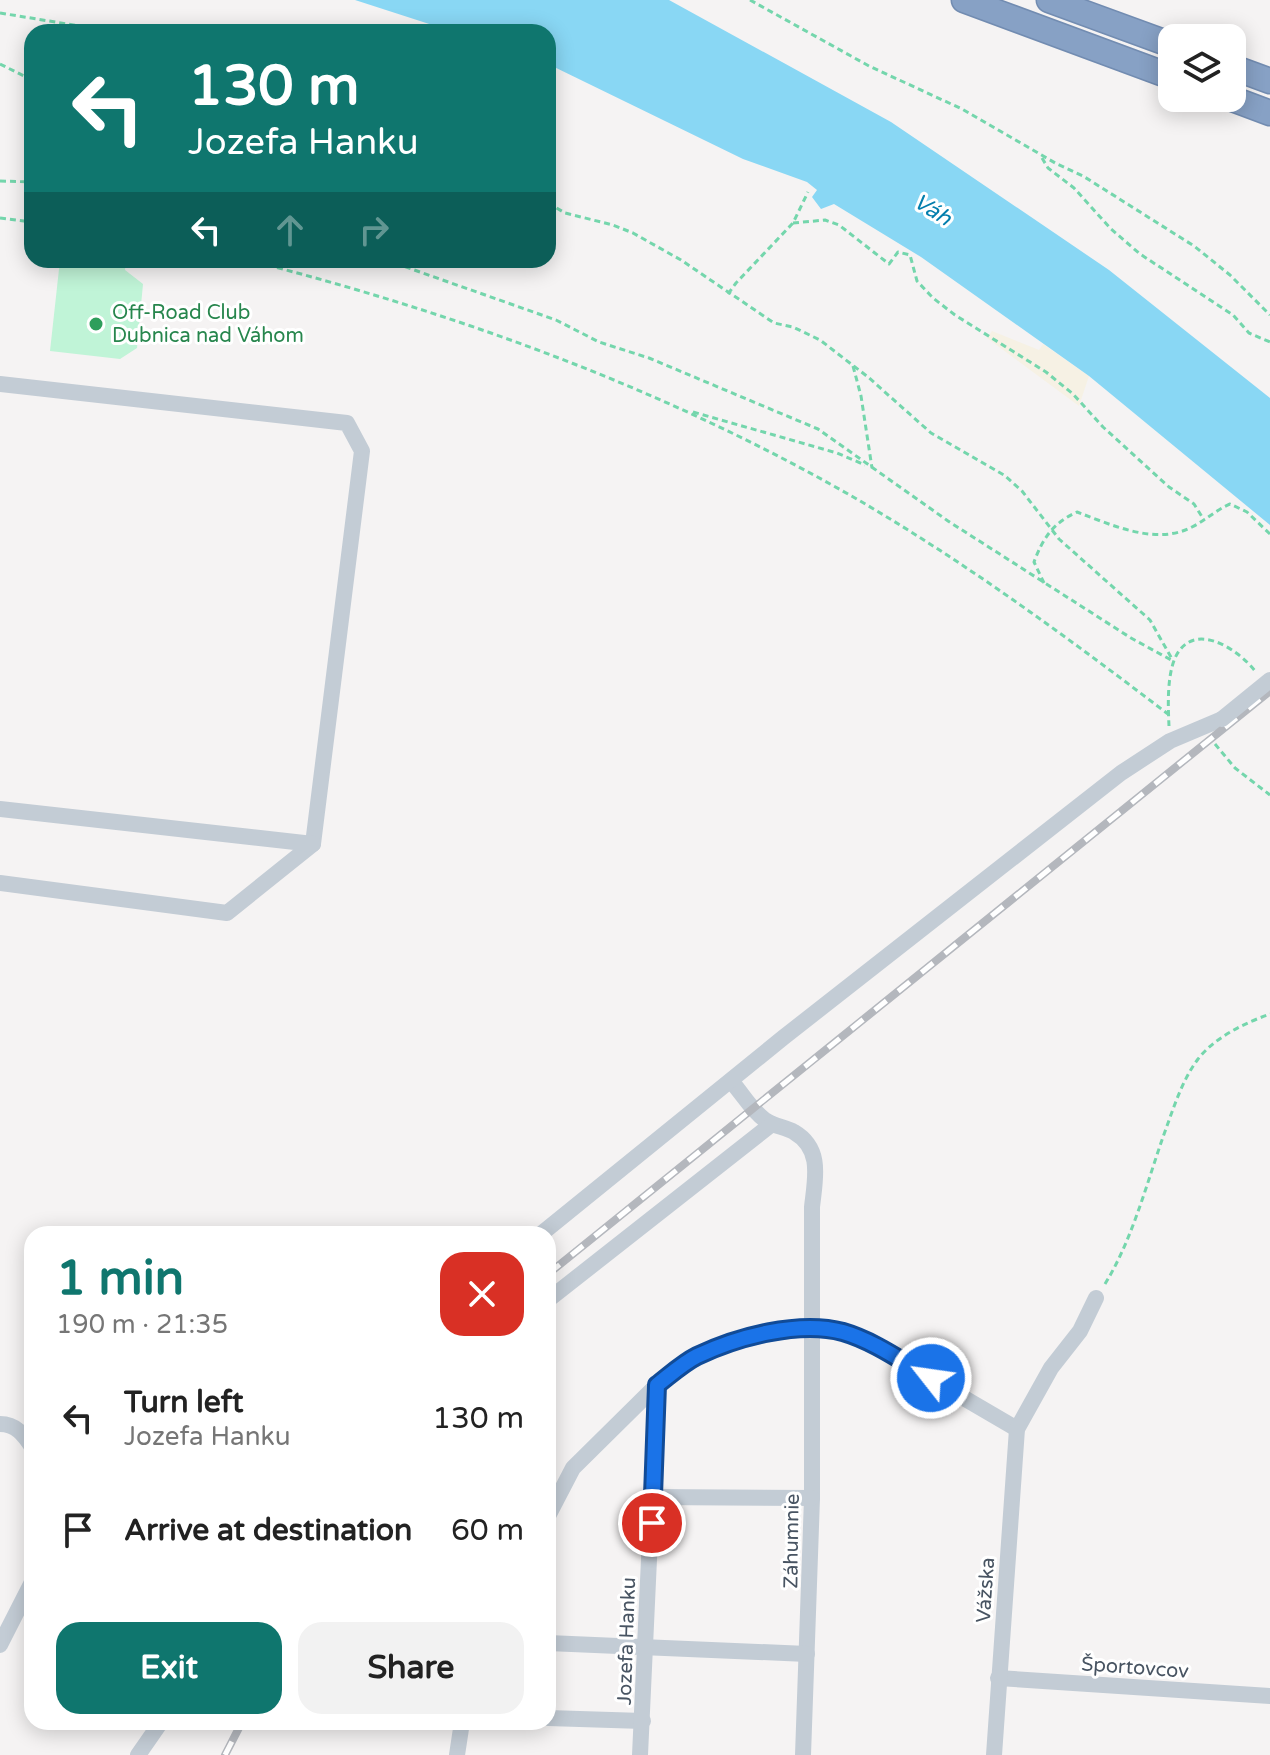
<!DOCTYPE html>
<html lang="en">
<head>
<meta charset="utf-8">
<style>
  :root { --surface:#fff; --page:#f2f2f2; --text:#222; --muted:#767676; --accent:#0f766e }
  body { margin:0; font-family:"Varela Round",sans-serif; background:var(--page); color:var(--text); height:100vh; display:flex; flex-direction:column; font-size:30px; white-space:nowrap }
  * { box-sizing:border-box; margin:0 }
  p { font-size:26px; color:var(--muted) }
  .icon { flex:none; width:44px; height:44px; fill:none; stroke:currentColor; stroke-width:2; stroke-linecap:round; stroke-linejoin:round }
  .map { position:relative; flex:1; overflow:hidden }
  .panel { position:absolute; left:24px; top:1226px; width:532px; height:504px; display:flex; flex-direction:column; background:var(--surface); border-radius:24px; box-shadow:0 4px 20px #0003 }
  .panel>* { flex:none }
  .hud { position:absolute; left:24px; top:24px; width:532px; height:244px; border-radius:24px; box-shadow:0 4px 20px #0003; background:#0f766e; color:#fff; overflow:hidden }
  .buttons { position:absolute; left:1158px; top:24px; display:grid; gap:16px }
  .buttons a { display:grid; place-items:center; width:88px; height:88px; border-radius:16px; background:var(--surface); box-shadow:0 4px 20px #0003; font-size:40px }
  .pin { position:absolute; display:grid; place-items:center; width:68px; height:68px; color:#fff; margin:-34px; border:4px solid #fff; border-radius:50%; box-shadow:0 2px 8px #0007 }
  .me { position:absolute; width:88px; margin:-44px; rotate:300deg; stroke-linejoin:round; filter:drop-shadow(0 0 6px #0008) }
  .turn { display:flex; align-items:center; gap:28px; height:168px; padding:0 32px; font-size:36px }
  .turn .icon { width:104px; height:104px; stroke-width:2.5 }
  .turn b { display:block; font-size:56px; line-height:68px }
  .lanes { display:flex; align-items:center; height:76px; padding:0 32px; background:#0003; justify-content:center; gap:40px; direction:ltr }
  .lanes .off { opacity:.35 }
  .round { display:grid; place-items:center; flex:none; width:84px; height:84px; border-radius:24px; background:var(--page) }
  .summary { display:flex; align-items:center; justify-content:space-between; height:136px; padding:0 32px }
  h1 { font-size:48px; font-weight:700; line-height:60px; color:var(--accent) }
  .primary-button { display:flex; gap:16px; margin-top:auto; padding:16px 32px }
  .primary-button a { flex:1; height:92px; border-radius:24px; background:var(--accent); color:#fff; font-size:32px; font-weight:700; line-height:92px; text-align:center }
  .primary-button a+a { background:var(--page); color:var(--text) }
  ul { padding:0; list-style:none }
  li { display:flex; align-items:center; gap:24px; height:112px; padding:0 32px }
  li div { flex:1 }
  li b { display:block; font-size:30px }
  li em { font-style:normal }
  .map>svg:first-child { display:block }
  .green { fill:#c0f4d7 }
  .sand { fill:#f6f1e4 }
  .water { fill:#89d7f4 }
  .lines { fill:none; stroke-linecap:round; stroke-linejoin:round }
  .highway-casing { stroke:#728cb1; stroke-width:27 }
  .path { stroke:#74d6ac; stroke-width:3; stroke-dasharray:6 4; stroke-linecap:butt }
  .minor { stroke:#c3ccd5; stroke-width:16 }
  .highway { stroke:#87a1c5; stroke-width:24 }
  .rail-casing { stroke:#b4b7bd; stroke-width:8 }
  .rail { stroke:#fff; stroke-width:5; stroke-dasharray:15; stroke-linecap:butt }
  .minor-bridge { stroke:#c3ccd5; stroke-width:16 }
  .route-casing { stroke:#114b97; stroke-width:20 }
  .route { stroke:#1a73e8; stroke-width:14 }
  .leisure-dot { fill:#2e9e5b; stroke:#fff; stroke-width:3 }
  .labels { text-anchor:middle; stroke-width:6; stroke-linejoin:round; paint-order:stroke }
  .leisure-label { font-size:20px; fill:#27864d; stroke:#fff; text-anchor:start }
  .street-label { font-size:20px; fill:#485462; stroke:#fff }
  .water-label { font-size:22px; font-style:italic; fill:#027ead; stroke:#fff }
</style>
</head>
<body>
<div class="map">
<svg width="1270" height="1755" viewBox="0 0 1270 1755">
  <rect width="100%" height="100%" fill="#f5f3f3"/>
  <!-- green -->
  <polygon class="green" points="60,260 126,260 125,270 143,284 137,348 120,359 50,351"/>
  <!-- sand -->
  <polygon class="sand" points="992,331 1039,350 1043,344 1089,376 1079,406 987,338"/>
  <!-- water -->
  <polygon class="water" points="355,0 669,0 891,122 1109,270 1270,398 1270,525 1089,376 921,257 834,204 821,209 812,197 817,190 807,182 743,159 548,64 548,32 454,32"/>
  <g class="lines">
    <defs>
      <g id="highway">
        <polyline points="964,0 1172,77"/>
        <polyline points="1049,0 1172,45"/>
        <polyline points="1232,67 1270,81"/>
        <polyline points="1230,98 1270,113"/>
      </g>
    </defs>
    <!-- highway casing -->
    <use href="#highway" class="highway-casing"/>
    <!-- path -->
    <g class="path">
      <polyline points="750,0 869,66 962,109 1057,164 1083,176 1194,246 1230,275 1270,315"/>
      <polyline points="0,13 116,32"/>
      <polyline points="0,64 32,80"/>
      <polyline points="1042,158 1048,168 1074,188 1111,229 1140,254 1233,315 1249,333 1270,342"/>
      <polyline points="0,181 32,182"/>
      <polyline points="548,203 565,213 613,225 633,233 681,260 774,323 793,327 820,340 868,377 931,433 1004,475 1022,491 1059,539 1150,620 1172,659"/>
      <polyline points="0,218 32,222"/>
      <polyline points="793,223 825,220 839,225 889,264 898,252 910,255 917,281 933,298 955,315 1046,372 1073,394 1103,427 1169,487 1194,504 1204,520"/>
      <path d="M248 260C460 314 665 389 855 498 965 562 1067 637 1168 714"/>
      <polyline points="386,260 556,320 599,342 649,358 818,429 948,521 1131,638 1173,661"/>
      <polyline points="728,294 736,283 793,223 808,192"/>
      <polyline points="853,366 861,396 872,468"/>
      <polyline points="693,412 837,453 865,465"/>
      <path d="M1044 583 1034 562C1043 538 1053 523 1077 512 1112 525 1156 546 1192 527 1206 520 1216 510 1230 504L1247 512 1270 534"/>
      <path d="M1169 726C1168 705 1167 677 1175 658 1193 619 1238 649 1255 671"/>
      <polyline points="1215,744 1235,768 1270,795"/>
      <path d="M1105 1284C1132 1240 1146 1186 1163 1137 1173 1110 1181 1082 1198 1059 1215 1037 1245 1023 1270 1014"/>
    </g>
    <!-- minor -->
    <g class="minor">
      <polyline points="0,384 347,423 362,451 313,844 227,913 0,883"/>
      <polyline points="0,809 313,844"/>
      <path d="M731 1081C742 1093 751 1110 765 1120 773 1126 785 1127 794 1132 823 1149 815 1179 812 1207V1498L803 1755"/>
      <polyline points="541,1234 784,1037 1121,773 1170,741 1222,719"/>
      <polyline points="548,1300 772,1124"/>
      <path d="M0 1424C16 1424 24 1435 32 1447"/>
      <polyline points="653,1497 812,1498"/>
      <polyline points="548,1516 573,1468 657,1385 695,1357 750,1336 812,1328 843,1332 880,1349 1017,1429"/>
      <polyline points="548,1643 807,1654"/>
      <polyline points="0,1645 32,1582"/>
      <polyline points="998,1678 1270,1696"/>
      <polyline points="548,1718 643,1721"/>
      <polyline points="138,1755 161,1722"/>
      <polyline points="457,1755 462,1722"/>
      <polyline points="640,1755 657,1385"/>
      <polyline points="994,1755 1017,1429 1051,1368 1080,1331 1096,1298"/>
    </g>
    <!-- highway -->
    <use href="#highway" class="highway"/>
    <defs>
      <g id="rail">
        <polyline points="548,1274 1270,691"/>
        <polyline points="225,1755 242,1722"/>
      </g>
    </defs>
    <!-- rail casing -->
    <use href="#rail" class="rail-casing"/>
    <!-- rail -->
    <use href="#rail" class="rail"/>
    <!-- minor-bridge -->
    <polyline class="minor-bridge" points="1222,719 1270,680"/>
  </g>
  <g class="lines">
    <defs>
      <path id="route" d="M652 1523 657 1385C670 1375 683 1363 697 1356 737 1337 799 1320 843 1332 874 1341 903 1362 931 1378"/>
    </defs>
    <!-- route casing -->
    <use href="#route" class="route-casing"/>
    <!-- route -->
    <use href="#route" class="route"/>
  </g>
  <!-- markers -->
  <circle class="leisure-dot" cx="96" cy="324" r="8"/>
  <g class="labels">
    <!-- leisure labels -->
    <g class="leisure-label">
      <text x="112" y="319">Off-Road Club<tspan x="112" dy="23">Dubnica nad Váhom</tspan></text>
    </g>
    <!-- street labels -->
    <g class="street-label">
      <text transform="translate(791 1541) rotate(-89)" y="7">Záhumnie</text>
      <text transform="translate(985 1590) rotate(-86)" y="7">Vážska</text>
      <text transform="translate(626 1641) rotate(-88)" y="7">Jozefa Hanku</text>
      <text transform="translate(1135 1667) rotate(4)" y="7">Športovcov</text>
    </g>
    <!-- water labels -->
    <g class="water-label">
      <text transform="translate(933 209) rotate(32)" y="8">Váh</text>
    </g>
  </g>
</svg>
<div class="buttons">
<a><svg class="icon" aria-label="layers" viewBox="0 0 24 24"><path d="M12 4l9 5-9 5-9-5zM3 14l9 5 9-5"/></svg></a>
</div>
<div class="pin" style="left:652px;top:1523px;background:#d93025"><svg class="icon" aria-label="arrive" viewBox="0 0 24 24"><path d="M6 21V4h12l-3 4 3 4H6"/></svg></div>
<svg class="me" style="left:931px;top:1378px" viewBox="-20 -20 40 40"><circle r="17" fill="#1a73e8" stroke="#fff" stroke-width="3"/><path d="M0-11L8 9 0 5-8 9z" fill="#fff"/></svg>
<div class="hud">
<div class="turn"><svg class="icon" aria-label="left" viewBox="0 0 24 24"><path d="M17 20v-9H6M10 6l-5 5 5 5"/></svg><div><b>130 m</b>Jozefa Hanku</div></div>
<div class="lanes"><svg class="icon" aria-label="left" viewBox="0 0 24 24"><path d="M17 20v-9H6M10 6l-5 5 5 5"/></svg><svg class="icon off" aria-label="ahead" viewBox="0 0 24 24"><path d="M12 20V5M6 11l6-6 6 6"/></svg><svg class="icon off" aria-label="right" viewBox="0 0 24 24"><path d="M7 20v-9h11M14 6l5 5-5 5"/></svg></div>
</div>
<section class="panel">
<div class="summary"><div><h1>1 min</h1><p>190 m · 21:35</p></div><a class="round" style="background:#d93025;color:#fff"><svg class="icon" aria-label="close" viewBox="0 0 24 24"><path d="M6 6l12 12M18 6L6 18"/></svg></a></div>
<ul>
<li><svg class="icon" aria-label="left" viewBox="0 0 24 24"><path d="M17 20v-9H6M10 6l-5 5 5 5"/></svg><div><b>Turn left</b><p>Jozefa Hanku</p></div><em>130 m</em></li>
<li><svg class="icon" aria-label="arrive" viewBox="0 0 24 24"><path d="M6 21V4h12l-3 4 3 4H6"/></svg><div><b>Arrive at destination</b></div><em>60 m</em></li>
</ul>
<div class="primary-button"><a>Exit</a><a>Share</a></div>
</section>
</div>
</body>
</html>
